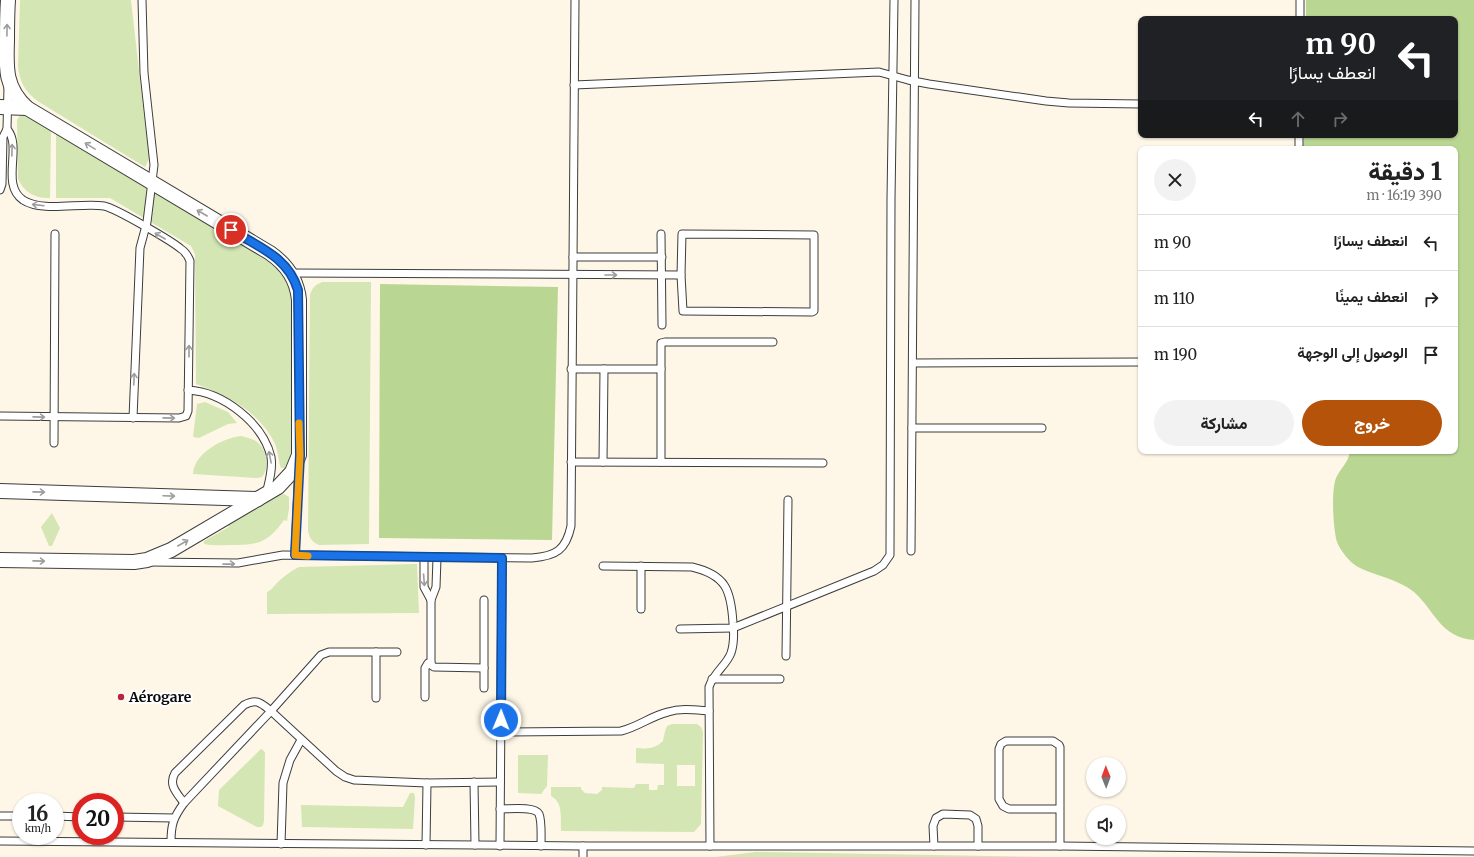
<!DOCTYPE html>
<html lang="ar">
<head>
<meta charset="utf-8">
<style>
  :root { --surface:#fff; --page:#f2f2f2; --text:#222; --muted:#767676; --line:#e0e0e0; --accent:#b45309 }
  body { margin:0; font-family:Merriweather,Vazirmatn,serif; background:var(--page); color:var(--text); direction:rtl; height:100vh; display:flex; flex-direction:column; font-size:15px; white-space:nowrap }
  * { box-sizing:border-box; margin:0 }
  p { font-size:13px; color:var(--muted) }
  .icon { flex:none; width:22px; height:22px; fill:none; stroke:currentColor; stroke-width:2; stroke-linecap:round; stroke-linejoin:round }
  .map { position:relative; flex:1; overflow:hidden; direction:ltr }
  .side { position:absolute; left:1138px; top:146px; width:320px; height:308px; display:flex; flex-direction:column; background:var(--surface); border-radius:8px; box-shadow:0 1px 3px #0004; direction:rtl }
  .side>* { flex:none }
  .top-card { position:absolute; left:1138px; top:16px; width:320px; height:122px; border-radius:8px; box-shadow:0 1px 3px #0004; direction:rtl; background:#202124; color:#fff; overflow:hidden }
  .needle { width:26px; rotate:359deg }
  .fabs { position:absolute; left:1086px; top:757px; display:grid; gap:8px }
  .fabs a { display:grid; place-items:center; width:40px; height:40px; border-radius:50%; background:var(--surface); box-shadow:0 1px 3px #0004; font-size:20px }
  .speed { position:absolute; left:12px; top:793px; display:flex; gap:8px; font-size:20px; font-weight:700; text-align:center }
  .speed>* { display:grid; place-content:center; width:52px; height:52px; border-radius:50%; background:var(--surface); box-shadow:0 1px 3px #0004; line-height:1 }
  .speed small { font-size:10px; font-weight:400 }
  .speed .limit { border:6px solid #d22; background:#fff; color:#111 }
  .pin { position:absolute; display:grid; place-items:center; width:34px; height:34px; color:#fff; margin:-17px; border:2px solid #fff; border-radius:50%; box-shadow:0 1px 4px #0007 }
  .me { position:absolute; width:44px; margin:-22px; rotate:1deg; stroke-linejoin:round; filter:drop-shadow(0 0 3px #0008) }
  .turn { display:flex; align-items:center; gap:14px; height:84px; padding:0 16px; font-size:18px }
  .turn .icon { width:52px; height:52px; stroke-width:2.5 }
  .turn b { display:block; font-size:28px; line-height:34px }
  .lanes { display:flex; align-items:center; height:38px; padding:0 16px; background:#0003; justify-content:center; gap:20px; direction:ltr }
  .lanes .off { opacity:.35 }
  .round { display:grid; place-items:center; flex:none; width:42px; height:42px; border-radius:21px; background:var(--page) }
  .head { display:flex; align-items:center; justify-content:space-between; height:68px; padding:0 16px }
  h1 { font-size:24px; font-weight:800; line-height:30px }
  .cta { display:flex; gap:8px; margin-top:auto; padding:8px 16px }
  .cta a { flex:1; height:46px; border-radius:24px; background:var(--accent); color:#fff; font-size:16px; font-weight:800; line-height:46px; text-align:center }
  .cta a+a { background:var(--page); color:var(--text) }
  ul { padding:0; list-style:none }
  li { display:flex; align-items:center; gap:12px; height:56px; padding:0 16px; border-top:1px solid var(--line) }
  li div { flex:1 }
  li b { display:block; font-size:15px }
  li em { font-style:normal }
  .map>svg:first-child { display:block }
  .green { fill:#d4e6b3; fill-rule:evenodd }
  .forest { fill:#bad693 }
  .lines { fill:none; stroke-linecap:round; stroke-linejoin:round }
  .lane-casing { stroke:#3d3d3d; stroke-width:9 }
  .street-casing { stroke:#3d3d3d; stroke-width:16 }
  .lane { stroke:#fff; stroke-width:7 }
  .street { stroke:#fff; stroke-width:14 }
  .oneway { stroke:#9d9d9d }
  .route-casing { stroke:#114b97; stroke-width:10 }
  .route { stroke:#1a73e8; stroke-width:7 }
  .slow { stroke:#f59e0b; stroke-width:7 }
  .poi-dot { fill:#b42741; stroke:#fff; stroke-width:1.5 }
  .labels { text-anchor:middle; stroke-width:4; stroke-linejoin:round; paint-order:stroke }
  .poi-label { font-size:14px; font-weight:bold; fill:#0a0a0a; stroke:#fff; text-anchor:start }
</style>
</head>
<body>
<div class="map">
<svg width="1474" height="857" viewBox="0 0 1474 857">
  <rect width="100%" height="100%" fill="#fef7e7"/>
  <!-- green -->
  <g class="green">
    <path d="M20 0H131L149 159 145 167 39 102C26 93 19 82 18 66Z"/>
    <path d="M21 114 24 115 51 130 50 198C35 199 24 192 18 179L17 120Z"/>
    <path d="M56 133 266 260C281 272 289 280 291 300L292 448 290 459 285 468H281C278 460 278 451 275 444 260 412 227 395 196 384L195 254 191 246 110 198H56Z"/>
    <path d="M322 282H371L369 544 319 545C312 542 310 539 308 531L310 295C312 288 315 285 322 282Z"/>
    <polygon points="205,402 228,412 237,423 228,424 199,438 193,437 197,404"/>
    <path d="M241 436C245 437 250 438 254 440 266 446 271 466 262 477L258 478 193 474C194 453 223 438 241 436Z"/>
    <path d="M284 494 289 497V509L287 521 284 520C267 544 257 545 229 545 221 545 212 546 204 544V541L229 527 227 525 277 496Z"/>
    <polygon points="52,513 60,528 52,546 49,546 41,527"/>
    <path d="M417 564 419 613 267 614V592C272 590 273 587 277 583 283 577 291 571 299 567Z"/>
    <path d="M672 724H697L701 727 703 732 701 824 694 832 561 831C560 818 564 803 551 796V787H581V789L585 793 597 794 602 790V787L634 788 636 784H649V790H657L658 785H664V764L636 763V748C646 749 655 749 663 741L665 731 667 726ZM677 765H695V786H677Z"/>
    <polygon points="261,749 263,750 265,753 264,821 263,825 261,827 257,827 218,806 219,790"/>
    <polygon points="518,755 548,755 547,786 541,794 518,793"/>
    <polygon points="410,793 414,793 415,798 413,829 302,827 301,805 403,807"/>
    <polygon points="756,852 1047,857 715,857"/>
  </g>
  <!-- forest -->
  <g class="forest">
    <path d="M1306 0H1474V640C1440 637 1436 612 1414 592 1398 579 1376 576 1358 567 1350 563 1340 550 1337 542 1333 528 1331 491 1336 478 1341 467 1348 464 1350 451H1455V149H1303L1304 135H1455V19H1306Z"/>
    <polygon points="380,284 558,287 552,540 379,538"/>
  </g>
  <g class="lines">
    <defs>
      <g id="lane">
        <polyline points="1300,19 1300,0"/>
        <polyline points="574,85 879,72 908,80 929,84 1046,101 1069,103 1141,104"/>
        <polyline points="1299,149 1299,135"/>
        <polyline points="0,190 2,184 3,137 7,129 8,86"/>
        <polyline points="661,234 662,325"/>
        <polygon points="682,234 814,235 814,311 812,312 683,311 681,275"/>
        <polyline points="573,257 662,257"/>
        <polyline points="291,273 681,275"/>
        <polyline points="913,363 1141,362"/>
        <polyline points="571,369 661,369"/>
        <path d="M188 390C223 392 263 423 271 457 273 469 269 482 266 494"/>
        <path d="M0 416 179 418 186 416 188 411 190 261C188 256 186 252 181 249 172 241 115 208 104 206 81 202 43 213 23 200 0 184 23 147 7 129"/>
        <polyline points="133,418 140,248 147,222 154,165 144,73 142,0"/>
        <polyline points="912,428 1042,428"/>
        <polyline points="54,443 55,234"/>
        <polyline points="571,462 823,463"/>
        <polyline points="603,462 604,369"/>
        <polyline points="661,462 661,343 665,342 773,342"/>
        <polyline points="911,551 915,0"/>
        <polyline points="295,555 299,466"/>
        <polyline points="424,558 424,587 431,600"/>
        <polyline points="437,558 436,587 431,600 431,665 434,667 484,668"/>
        <path d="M150 562 238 563 283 555 532 558C556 556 566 550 571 526L575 0"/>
        <path d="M603 566 692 567C726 575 731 590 733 623 734 633 734 644 731 653 726 666 714 672 709 687L710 846"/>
        <polyline points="641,566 641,609"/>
        <polyline points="680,629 733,628 874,571 883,565 890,555 891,199 894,0"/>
        <polyline points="786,656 788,500"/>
        <polyline points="712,679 780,679"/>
        <polyline points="484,688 484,600"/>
        <polyline points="425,697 425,668 428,663 431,663"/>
        <polyline points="376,698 376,652"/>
        <path d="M501 732 621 731C638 727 651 716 668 712 681 708 695 710 709 711"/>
        <polyline points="474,782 475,845"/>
        <path d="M184 803C177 793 168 785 175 773L244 705C257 698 261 703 271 711L336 771 345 777 354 780 427 783 500 782"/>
        <path d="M500 809C509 809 535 806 539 814 542 821 541 838 541 846"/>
        <polyline points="1060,809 1009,809 1003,806 999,799 999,749 1001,744 1006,741 1053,741 1059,745 1060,747 1060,846"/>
        <polyline points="0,816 21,816"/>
        <polyline points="55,816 81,817"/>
        <polyline points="115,817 174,818"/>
        <polyline points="0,841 583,846 1060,846 1474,851"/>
        <path d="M171 842C171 825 173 818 184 803L271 711 321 655 329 652H397"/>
        <polyline points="281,844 283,783 290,760 301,740"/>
        <polyline points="426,845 427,783"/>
        <polyline points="500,846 502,558"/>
        <polyline points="934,846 933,826 936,818 943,814 970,815 976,819 978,826 978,846"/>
        <polyline points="583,857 583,846"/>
      </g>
      <g id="street">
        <polyline points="0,107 27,108"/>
        <polyline points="0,491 258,499"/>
        <path d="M0 560 134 562 147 560 171 550 278 487 292 472 299 455V300C297 279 287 265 270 253L27 108C5 88 6 68 7 41 7 27 7 14 8 0"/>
      </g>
    </defs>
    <!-- lane casing -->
    <use href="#lane" class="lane-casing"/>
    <!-- street casing -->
    <use href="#street" class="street-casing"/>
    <!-- lane -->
    <use href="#lane" class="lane"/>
    <!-- street -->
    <use href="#street" class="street"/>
  </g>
  <!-- one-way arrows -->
  <defs><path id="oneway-shaft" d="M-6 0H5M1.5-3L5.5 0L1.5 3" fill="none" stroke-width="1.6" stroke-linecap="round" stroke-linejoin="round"/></defs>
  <g class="oneway">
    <use href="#oneway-shaft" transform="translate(7 30) rotate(-89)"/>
    <use href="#oneway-shaft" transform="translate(90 146) rotate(-149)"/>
    <use href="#oneway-shaft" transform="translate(12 150) rotate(-89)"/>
    <use href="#oneway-shaft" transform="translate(38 205) rotate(-173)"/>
    <use href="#oneway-shaft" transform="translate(202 213) rotate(-150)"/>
    <use href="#oneway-shaft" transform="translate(160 236) rotate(-150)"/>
    <use href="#oneway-shaft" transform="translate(611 275)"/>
    <use href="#oneway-shaft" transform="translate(189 351) rotate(-90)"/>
    <use href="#oneway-shaft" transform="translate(134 379) rotate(-88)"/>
    <use href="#oneway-shaft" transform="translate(39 417) rotate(1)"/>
    <use href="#oneway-shaft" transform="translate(169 418) rotate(1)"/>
    <use href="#oneway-shaft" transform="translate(270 457) rotate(-101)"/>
    <use href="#oneway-shaft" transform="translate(39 492) rotate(1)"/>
    <use href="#oneway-shaft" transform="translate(169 496) rotate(2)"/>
    <use href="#oneway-shaft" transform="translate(183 543) rotate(-30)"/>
    <use href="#oneway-shaft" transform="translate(39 561) rotate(1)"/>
    <use href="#oneway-shaft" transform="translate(229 564) rotate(-1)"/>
    <use href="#oneway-shaft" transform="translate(424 580) rotate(86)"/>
  </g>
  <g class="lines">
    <defs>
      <path id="route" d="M231 230C259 247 288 257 298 290L300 455 295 555 502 558 501 720"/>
    </defs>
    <!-- route casing -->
    <use href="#route" class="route-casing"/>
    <!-- route -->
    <use href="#route" class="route"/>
    <!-- slow -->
    <polyline class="slow" points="299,423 300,455 295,555 308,556"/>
  </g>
  <!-- markers -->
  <circle class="poi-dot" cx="121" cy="697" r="4"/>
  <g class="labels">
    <!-- poi labels -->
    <g class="poi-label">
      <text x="129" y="702">Aérogare</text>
    </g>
  </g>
</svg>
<div class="fabs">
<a><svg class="needle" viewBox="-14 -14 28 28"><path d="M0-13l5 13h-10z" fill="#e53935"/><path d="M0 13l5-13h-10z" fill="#767676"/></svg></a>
<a><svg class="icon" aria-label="sound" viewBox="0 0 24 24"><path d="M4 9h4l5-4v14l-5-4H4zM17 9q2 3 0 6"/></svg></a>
</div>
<div class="speed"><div>16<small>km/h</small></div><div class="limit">20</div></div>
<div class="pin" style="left:231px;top:230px;background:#d93025"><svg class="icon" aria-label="arrive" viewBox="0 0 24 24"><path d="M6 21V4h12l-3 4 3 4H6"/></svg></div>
<svg class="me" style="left:501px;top:720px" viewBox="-20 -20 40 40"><circle r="17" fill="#1a73e8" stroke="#fff" stroke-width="3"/><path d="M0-11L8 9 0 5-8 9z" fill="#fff"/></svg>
<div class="top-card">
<div class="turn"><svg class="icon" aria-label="left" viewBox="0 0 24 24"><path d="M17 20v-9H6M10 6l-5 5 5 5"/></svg><div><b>90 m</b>انعطف يسارًا</div></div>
<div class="lanes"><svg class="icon" aria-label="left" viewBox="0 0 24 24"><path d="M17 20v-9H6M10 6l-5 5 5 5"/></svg><svg class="icon off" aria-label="ahead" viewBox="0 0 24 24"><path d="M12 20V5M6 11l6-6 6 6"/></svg><svg class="icon off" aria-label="right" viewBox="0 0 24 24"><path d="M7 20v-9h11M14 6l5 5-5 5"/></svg></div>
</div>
<section class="side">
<div class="head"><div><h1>1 دقيقة</h1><p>390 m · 16:19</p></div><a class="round"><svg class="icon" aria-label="close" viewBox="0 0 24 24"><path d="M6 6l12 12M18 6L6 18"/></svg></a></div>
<ul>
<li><svg class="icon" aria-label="left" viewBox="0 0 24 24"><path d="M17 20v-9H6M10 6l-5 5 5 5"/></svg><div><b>انعطف يسارًا</b></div><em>90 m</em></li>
<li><svg class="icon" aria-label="right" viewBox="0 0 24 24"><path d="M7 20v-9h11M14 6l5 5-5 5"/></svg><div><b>انعطف يمينًا</b></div><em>110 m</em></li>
<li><svg class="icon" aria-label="arrive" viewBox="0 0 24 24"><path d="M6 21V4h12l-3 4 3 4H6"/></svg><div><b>الوصول إلى الوجهة</b></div><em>190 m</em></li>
</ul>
<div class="cta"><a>خروج</a><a>مشاركة</a></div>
</section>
</div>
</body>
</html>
